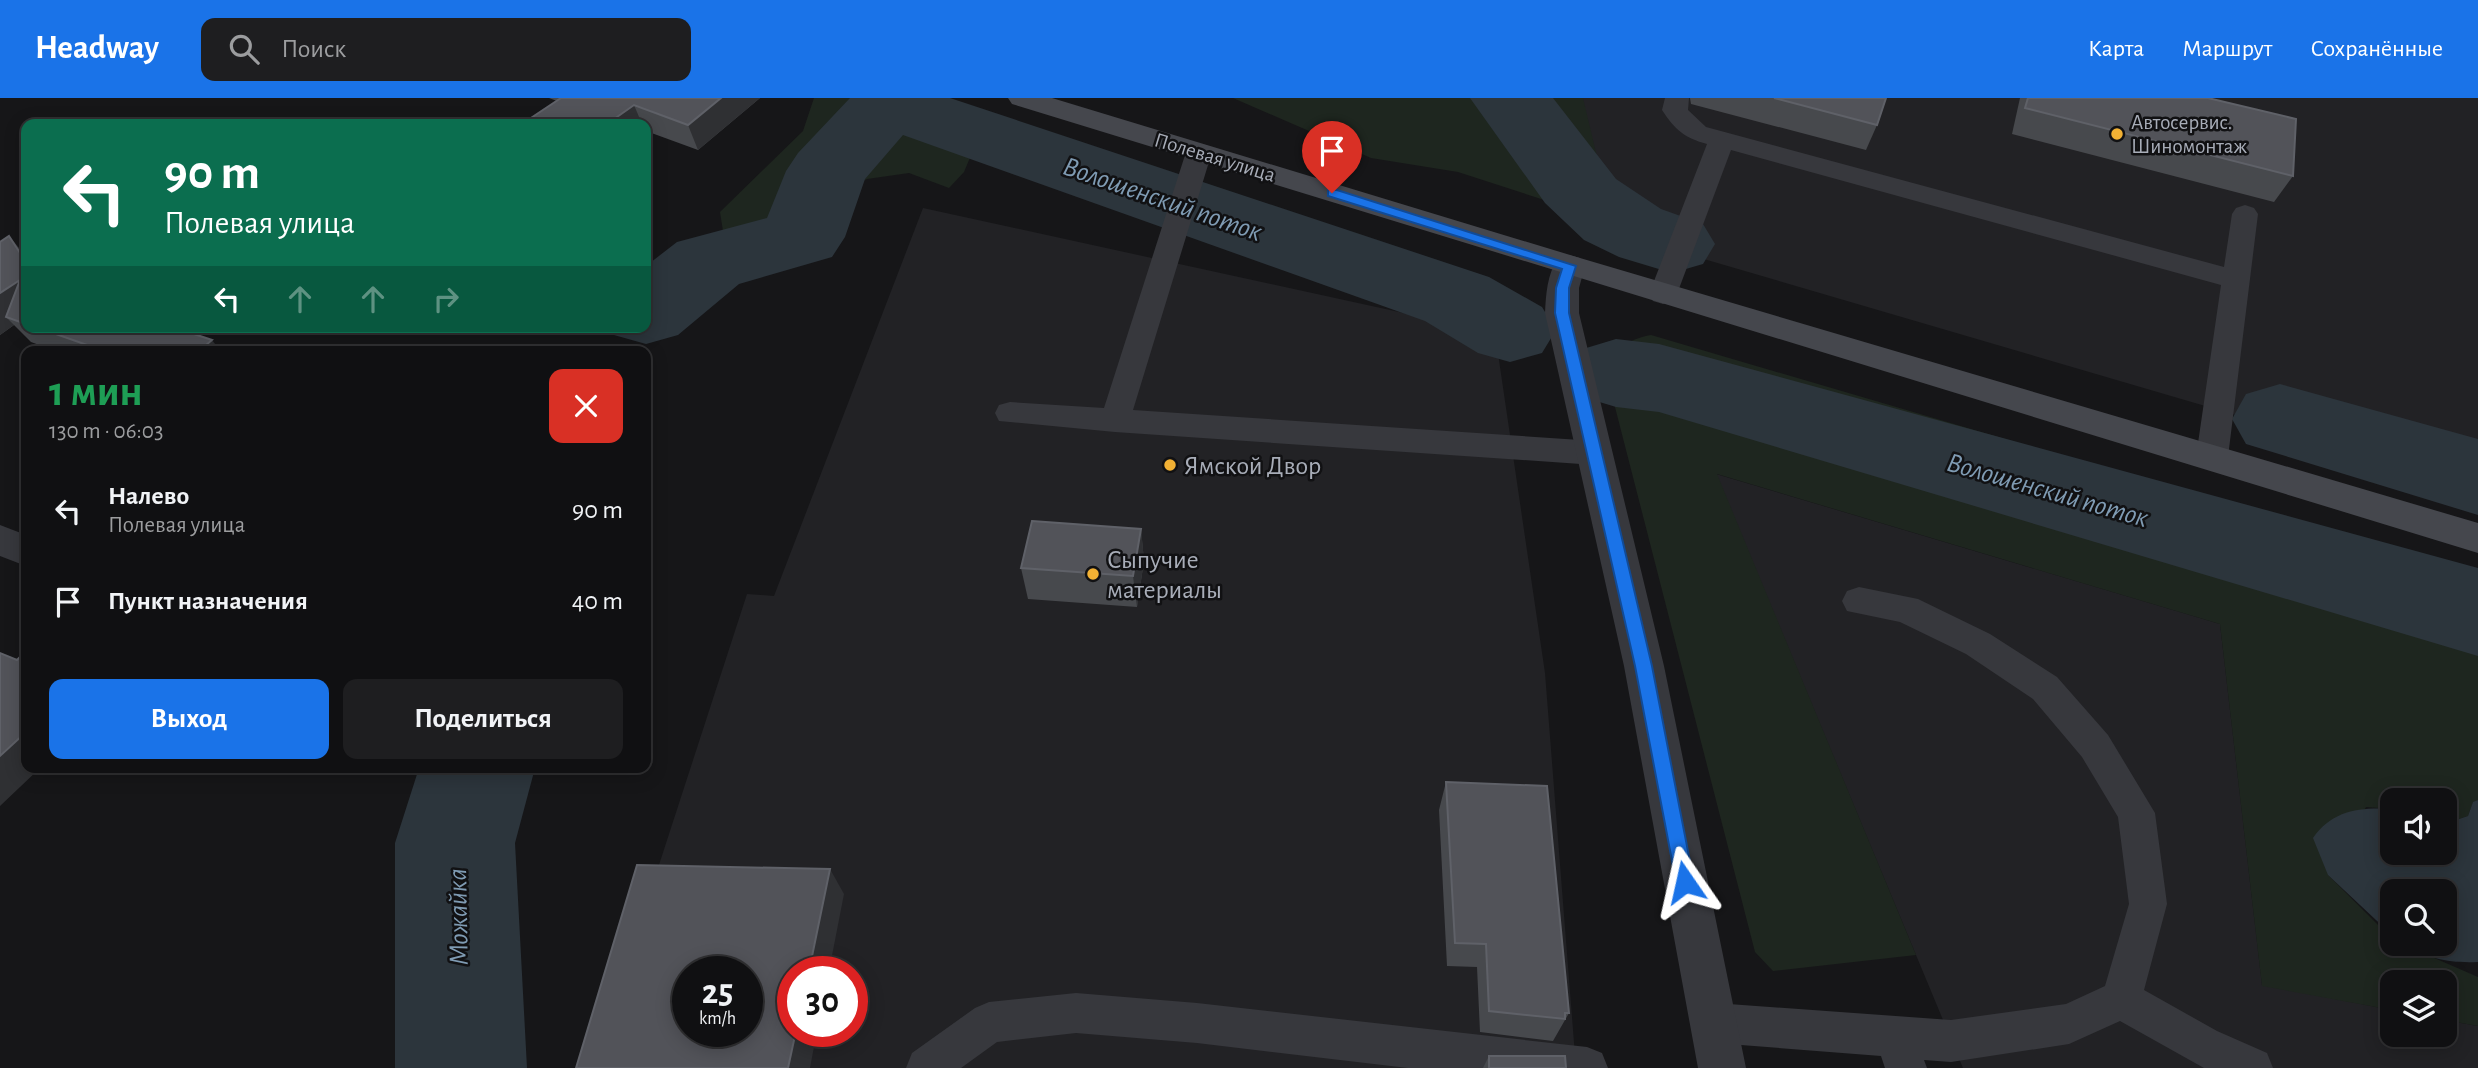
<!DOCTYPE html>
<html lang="ru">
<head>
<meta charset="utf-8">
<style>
  :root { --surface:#101012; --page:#1e1e20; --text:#f1f3f6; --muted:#9c9d9f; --line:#303032; --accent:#1a73e8 }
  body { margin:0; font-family:"Alegreya Sans",sans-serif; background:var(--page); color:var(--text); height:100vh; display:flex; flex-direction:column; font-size:26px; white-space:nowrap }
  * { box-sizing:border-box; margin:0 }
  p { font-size:23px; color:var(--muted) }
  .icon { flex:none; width:38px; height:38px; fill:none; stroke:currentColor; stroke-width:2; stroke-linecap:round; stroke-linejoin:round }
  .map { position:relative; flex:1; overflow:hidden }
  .details { position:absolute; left:21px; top:248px; width:630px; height:427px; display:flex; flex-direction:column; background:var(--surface); border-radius:14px; box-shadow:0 4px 18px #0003,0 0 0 2px var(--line) }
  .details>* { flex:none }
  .hud { position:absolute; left:21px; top:21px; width:630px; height:214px; border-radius:14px; box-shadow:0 4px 18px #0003,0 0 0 2px var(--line); background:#0b6e4f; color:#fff; overflow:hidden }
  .controls { position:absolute; left:2380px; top:690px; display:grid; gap:14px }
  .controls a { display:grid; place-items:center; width:77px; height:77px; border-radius:14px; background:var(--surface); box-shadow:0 4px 18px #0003,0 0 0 2px var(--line); font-size:35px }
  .speed { position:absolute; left:672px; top:858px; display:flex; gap:14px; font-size:35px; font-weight:700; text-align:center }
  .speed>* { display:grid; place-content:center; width:91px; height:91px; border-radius:50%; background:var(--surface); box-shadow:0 4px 18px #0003,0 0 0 2px var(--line); line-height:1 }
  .speed small { font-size:18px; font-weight:400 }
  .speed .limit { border:10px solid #d22; background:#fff; color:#111 }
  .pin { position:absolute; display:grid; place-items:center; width:60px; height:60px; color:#fff; margin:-72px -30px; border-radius:50% 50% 50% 0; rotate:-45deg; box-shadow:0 0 7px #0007 }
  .pin .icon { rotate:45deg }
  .me { position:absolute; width:77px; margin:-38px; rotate:349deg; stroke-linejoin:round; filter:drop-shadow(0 0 5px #0008) }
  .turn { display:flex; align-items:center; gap:24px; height:147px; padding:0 28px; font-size:32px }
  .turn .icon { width:91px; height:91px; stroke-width:2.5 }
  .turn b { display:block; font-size:49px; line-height:60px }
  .lanes { display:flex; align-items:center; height:66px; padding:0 28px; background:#0003; justify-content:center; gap:35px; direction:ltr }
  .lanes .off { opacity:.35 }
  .round { display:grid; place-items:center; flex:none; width:74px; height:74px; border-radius:14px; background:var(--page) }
  .head { display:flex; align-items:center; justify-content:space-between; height:119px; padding:0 28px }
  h1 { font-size:42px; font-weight:700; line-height:52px; color:#1e9e55 }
  .button { display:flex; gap:14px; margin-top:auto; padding:14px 28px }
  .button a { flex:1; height:80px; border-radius:14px; background:var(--accent); color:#fff; font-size:28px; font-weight:700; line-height:80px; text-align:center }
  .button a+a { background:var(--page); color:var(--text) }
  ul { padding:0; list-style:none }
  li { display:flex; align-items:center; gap:21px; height:91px; padding:0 28px }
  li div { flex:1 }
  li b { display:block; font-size:26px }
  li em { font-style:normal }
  header { display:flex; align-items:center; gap:42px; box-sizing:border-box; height:98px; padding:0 35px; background:var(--accent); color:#fff }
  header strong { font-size:33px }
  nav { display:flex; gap:38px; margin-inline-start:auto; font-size:24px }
  .search { width:490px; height:63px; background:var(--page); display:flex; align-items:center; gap:18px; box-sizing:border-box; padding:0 24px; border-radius:14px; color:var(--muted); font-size:26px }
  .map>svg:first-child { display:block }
  .built { fill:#222225; fill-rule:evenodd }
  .green { fill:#1e261f }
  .water { fill:#2c353c }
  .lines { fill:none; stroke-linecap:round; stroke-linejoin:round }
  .river { fill:#2c353c; fill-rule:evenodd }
  .service { fill:#37383d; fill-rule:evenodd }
  .minor { fill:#37383d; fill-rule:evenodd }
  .secondary { fill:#45474d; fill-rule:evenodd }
  .wall { fill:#47494d }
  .shaded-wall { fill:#2f3033 }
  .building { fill:#525359; stroke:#5f6168; stroke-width:2; fill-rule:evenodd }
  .route { fill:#1a73e8; stroke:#114b97; stroke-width:2 }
  .poi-dot { fill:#f2b134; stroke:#111113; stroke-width:2.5 }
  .labels { text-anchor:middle; stroke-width:5; stroke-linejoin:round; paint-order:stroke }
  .far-poi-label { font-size:21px; fill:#a8adb8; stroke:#111113; text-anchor:start }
  .far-street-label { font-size:21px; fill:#a8adb8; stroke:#111113 }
  .poi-label { font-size:26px; fill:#a8adb8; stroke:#111113; text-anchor:start }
  .water-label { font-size:28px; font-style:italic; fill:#7f9bb3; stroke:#111113 }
</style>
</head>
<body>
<header>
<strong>Headway</strong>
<div class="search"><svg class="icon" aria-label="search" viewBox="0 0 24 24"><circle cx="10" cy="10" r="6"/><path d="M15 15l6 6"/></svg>Поиск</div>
<nav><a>Карта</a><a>Маршрут</a><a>Сохранённые</a></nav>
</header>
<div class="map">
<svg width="2478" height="970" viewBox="0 0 2478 970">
  <rect width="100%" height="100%" fill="#161618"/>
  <!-- built -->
  <g class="built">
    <polygon points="1582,0 2478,0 2478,388 1615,135"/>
    <path d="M923 110 1495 235 1545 575 1576 970H593L747 496 774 498ZM688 873H747V933H688ZM793 873H852V933H793Z"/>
    <polygon points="1716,376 2220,526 2262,887 2392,912 2392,936 2445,936 2445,922 2478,928 2478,970 1963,970"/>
  </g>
  <!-- green -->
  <g class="green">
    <polygon points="814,0 875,0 974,50 964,74 949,90 909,75 867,81 734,144 723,133 720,114 803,33"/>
    <polygon points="1233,0 1583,0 1603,84 1566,109 1458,74 1371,60"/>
    <path d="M1651 237 2209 401 2478 487V702L2473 705 2468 718 2453 723 2445 720V702H2392V711L2366 709 2328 777 2392 841V845H2400L2478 879V928L2445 922V884H2392V912L2262 888 2220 526 1717 376 1916 857 1773 873 1755 854 1606 274C1612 251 1629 241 1651 237Z"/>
  </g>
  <!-- water -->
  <path class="water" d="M2478 702V864C2449 865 2430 862 2405 845H2445V793H2392V837L2328 777 2313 740C2332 712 2361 709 2392 711V754H2445V720L2453 723 2468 718 2473 704Z"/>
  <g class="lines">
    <!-- river -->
    <g class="river">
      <polygon points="850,0 950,0 1489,179 1542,209 1556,232 1542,255 1510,264 1478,255 1425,223 903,37 865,81 845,139 832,159 739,186 678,237 646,246 614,237 609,229 646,229 646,168 677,144 767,120 786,73 798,55"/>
      <polygon points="1470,0 1553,0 1616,81 1661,111 1703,126 1715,146 1703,166 1672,175 1619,159 1584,142 1545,105"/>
      <polygon points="1616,241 1659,246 2478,470 2478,558 1659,314 1616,309 1583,299 1569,275 1583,251"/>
      <polygon points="2280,286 2478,341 2478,417 2246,346 2232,321 2246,296"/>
      <polygon points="419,670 535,670 515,745 527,970 395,970 395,745"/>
    </g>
    <!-- service -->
    <g class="service">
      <path d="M1665 0H1689L1688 12 1706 29 2224 169 2232 116 2236 110 2245 107 2254 110 2258 116 2228 359 2223 367 2212 371 2201 367 2196 359 2221 187 1731 52 1677 196 1673 203 1663 206 1653 203 1649 196 1707 46C1685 40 1675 32 1662 12Z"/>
      <polygon points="1199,46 1208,48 1212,54 1133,312 1595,343 1606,347 1610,355 1606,363 1595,367 1115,334 999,323 995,315 999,307 1010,304 1104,310 1186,54 1190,48"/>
      <polygon points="1859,489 1918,501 1990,536 2057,579 2108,637 2155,715 2167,806 2144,892 2217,933 2267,955 2273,970 2204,970 2120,923 2069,946 1951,964 1924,962 1927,970 1885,970 1881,958 1715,945 1701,939 1695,925 1701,911 1715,905 1951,922 2066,906 2105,888 2129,806 2118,719 2082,659 2033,601 1966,556 1900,524 1847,513 1842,503 1847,493"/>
      <polygon points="1076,895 1197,905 1587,949 1602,955 1608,970 1408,970 1197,945 1076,935 997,944 961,970 906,970 912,955 975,910 989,904"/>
    </g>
    <!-- minor -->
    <g class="minor">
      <path d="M1569 157 1580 160 1585 168 1579 190V215L1664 568 1746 970H1698L1624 568 1545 215C1546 196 1547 177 1558 160Z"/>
      <polygon points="0,427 26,437 26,468 0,458"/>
    </g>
    <!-- secondary -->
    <polygon class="secondary" points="1008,0 1052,0 1580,160 2478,425 2478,455 1012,6"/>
  </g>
  <!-- wall -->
  <g class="wall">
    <polygon points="549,0 760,0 698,52 646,33 646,26 522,26 557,3"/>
    <polygon points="1690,0 1886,0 1877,27 1866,52 1691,6"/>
    <polygon points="2020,0 2208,0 2293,78 2274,104 2012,36"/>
    <polygon points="0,144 26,158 26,229 173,229 221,254 58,254 31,244 14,227 0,237"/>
    <polygon points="1141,431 1144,463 1137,509 1028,501 1021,470"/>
    <polygon points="1446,684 1569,915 1553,943 1480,934 1477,869 1447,868 1439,712"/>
    <polygon points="1489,958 1566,970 1483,970"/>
  </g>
  <!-- shaded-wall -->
  <g class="shaded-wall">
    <polygon points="721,0 760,0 698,52 688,27"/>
    <polygon points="634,7 642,26 607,26"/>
    <polygon points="9,138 26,158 26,164"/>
    <polygon points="20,182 6,219 14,227 0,237 0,195"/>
    <polygon points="212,242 221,254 198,254"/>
    <polygon points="1141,431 1144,463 1137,509 1133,478"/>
    <polygon points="26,634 26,670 40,670 0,708 0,658"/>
    <polygon points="830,771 844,796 829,873 809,873"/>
    <polygon points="796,933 817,933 810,970 788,970"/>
  </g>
  <!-- building -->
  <g class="building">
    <polygon points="561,0 721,0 688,27 634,7 607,26 522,26"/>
    <polygon points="1774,0 1886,0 1877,27"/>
    <polygon points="2028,0 2208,0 2296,21 2293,78 2025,10"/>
    <polygon points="9,138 26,164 26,177 23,179 26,180 26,226 6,219 20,182 0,195 0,144"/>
    <polygon points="36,229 173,229 212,242 198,254 107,254"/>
    <polygon points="1032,423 1141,431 1133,478 1021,470"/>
    <polygon points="26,553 26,634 0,658 0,555 17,562"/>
    <polygon points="1446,684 1547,688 1569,915 1565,915 1565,921 1489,913 1486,846 1455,845"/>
    <path d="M637 767 830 771 809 873H793V933H796L788 970H576ZM688 873H747V933H688Z"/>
    <polygon points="1489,958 1565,958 1566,970 1489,970"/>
  </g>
  <!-- route -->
  <polygon class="route" points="1328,92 1337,92 1576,168 1569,190 1569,215 1652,568 1694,784 1691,790 1685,793 1678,790 1676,784 1635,568 1555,215 1556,190 1562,171 1328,98"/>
  <!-- markers -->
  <g class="poi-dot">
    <circle cx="2117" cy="36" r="7"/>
    <circle cx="1170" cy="367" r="7"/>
    <circle cx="1093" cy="476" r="7"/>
  </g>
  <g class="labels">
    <!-- far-poi labels -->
    <g class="far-poi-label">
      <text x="2131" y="31">Автосервис.<tspan x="2131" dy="24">Шиномонтаж</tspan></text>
    </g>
    <!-- far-street labels -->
    <g class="far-street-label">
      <text transform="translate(1215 59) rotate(17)" y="7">Полевая улица</text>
    </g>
    <!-- poi labels -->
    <g class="poi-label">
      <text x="1184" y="376">Ямской Двор</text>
      <text x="1107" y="470">Сыпучие<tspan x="1107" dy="30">материалы</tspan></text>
    </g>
    <!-- water labels -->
    <g class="water-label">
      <text transform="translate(1163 100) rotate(19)" y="10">Волошенский поток</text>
      <text transform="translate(2048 391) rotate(16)" y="10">Волошенский поток</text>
      <text transform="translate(457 819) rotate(-91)" y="10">Можайка</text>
    </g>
  </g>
</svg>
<div class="controls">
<a><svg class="icon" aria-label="sound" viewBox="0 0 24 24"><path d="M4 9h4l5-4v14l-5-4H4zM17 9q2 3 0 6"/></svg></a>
<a><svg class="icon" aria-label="search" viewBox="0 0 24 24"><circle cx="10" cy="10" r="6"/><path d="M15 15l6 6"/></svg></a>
<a><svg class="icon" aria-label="layers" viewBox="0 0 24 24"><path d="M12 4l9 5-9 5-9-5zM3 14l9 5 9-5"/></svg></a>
</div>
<div class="speed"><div>25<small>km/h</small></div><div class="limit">30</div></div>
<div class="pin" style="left:1332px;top:95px;background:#d93025"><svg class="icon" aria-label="arrive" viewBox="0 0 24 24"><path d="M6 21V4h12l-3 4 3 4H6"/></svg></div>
<svg class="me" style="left:1685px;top:784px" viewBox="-20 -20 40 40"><path d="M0-17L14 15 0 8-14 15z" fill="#1a73e8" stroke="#fff" stroke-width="4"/></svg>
<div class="hud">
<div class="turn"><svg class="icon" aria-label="left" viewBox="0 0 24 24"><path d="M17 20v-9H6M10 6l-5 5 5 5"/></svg><div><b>90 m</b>Полевая улица</div></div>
<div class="lanes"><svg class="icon" aria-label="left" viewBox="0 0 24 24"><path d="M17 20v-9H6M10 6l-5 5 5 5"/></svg><svg class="icon off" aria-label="ahead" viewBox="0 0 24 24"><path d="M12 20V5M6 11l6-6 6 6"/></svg><svg class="icon off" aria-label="ahead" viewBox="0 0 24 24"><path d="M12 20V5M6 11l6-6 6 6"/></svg><svg class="icon off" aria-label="right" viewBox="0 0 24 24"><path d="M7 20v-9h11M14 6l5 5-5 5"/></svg></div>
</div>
<section class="details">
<div class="head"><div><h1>1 мин</h1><p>130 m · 06:03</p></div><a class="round" style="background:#d93025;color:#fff"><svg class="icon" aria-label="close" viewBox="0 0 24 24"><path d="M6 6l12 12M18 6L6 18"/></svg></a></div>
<ul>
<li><svg class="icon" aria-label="left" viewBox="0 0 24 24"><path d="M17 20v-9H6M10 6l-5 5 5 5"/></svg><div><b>Налево</b><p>Полевая улица</p></div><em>90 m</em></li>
<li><svg class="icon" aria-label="arrive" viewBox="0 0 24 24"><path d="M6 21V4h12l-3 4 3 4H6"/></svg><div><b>Пункт назначения</b></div><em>40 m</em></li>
</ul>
<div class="button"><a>Выход</a><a>Поделиться</a></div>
</section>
</div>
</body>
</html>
